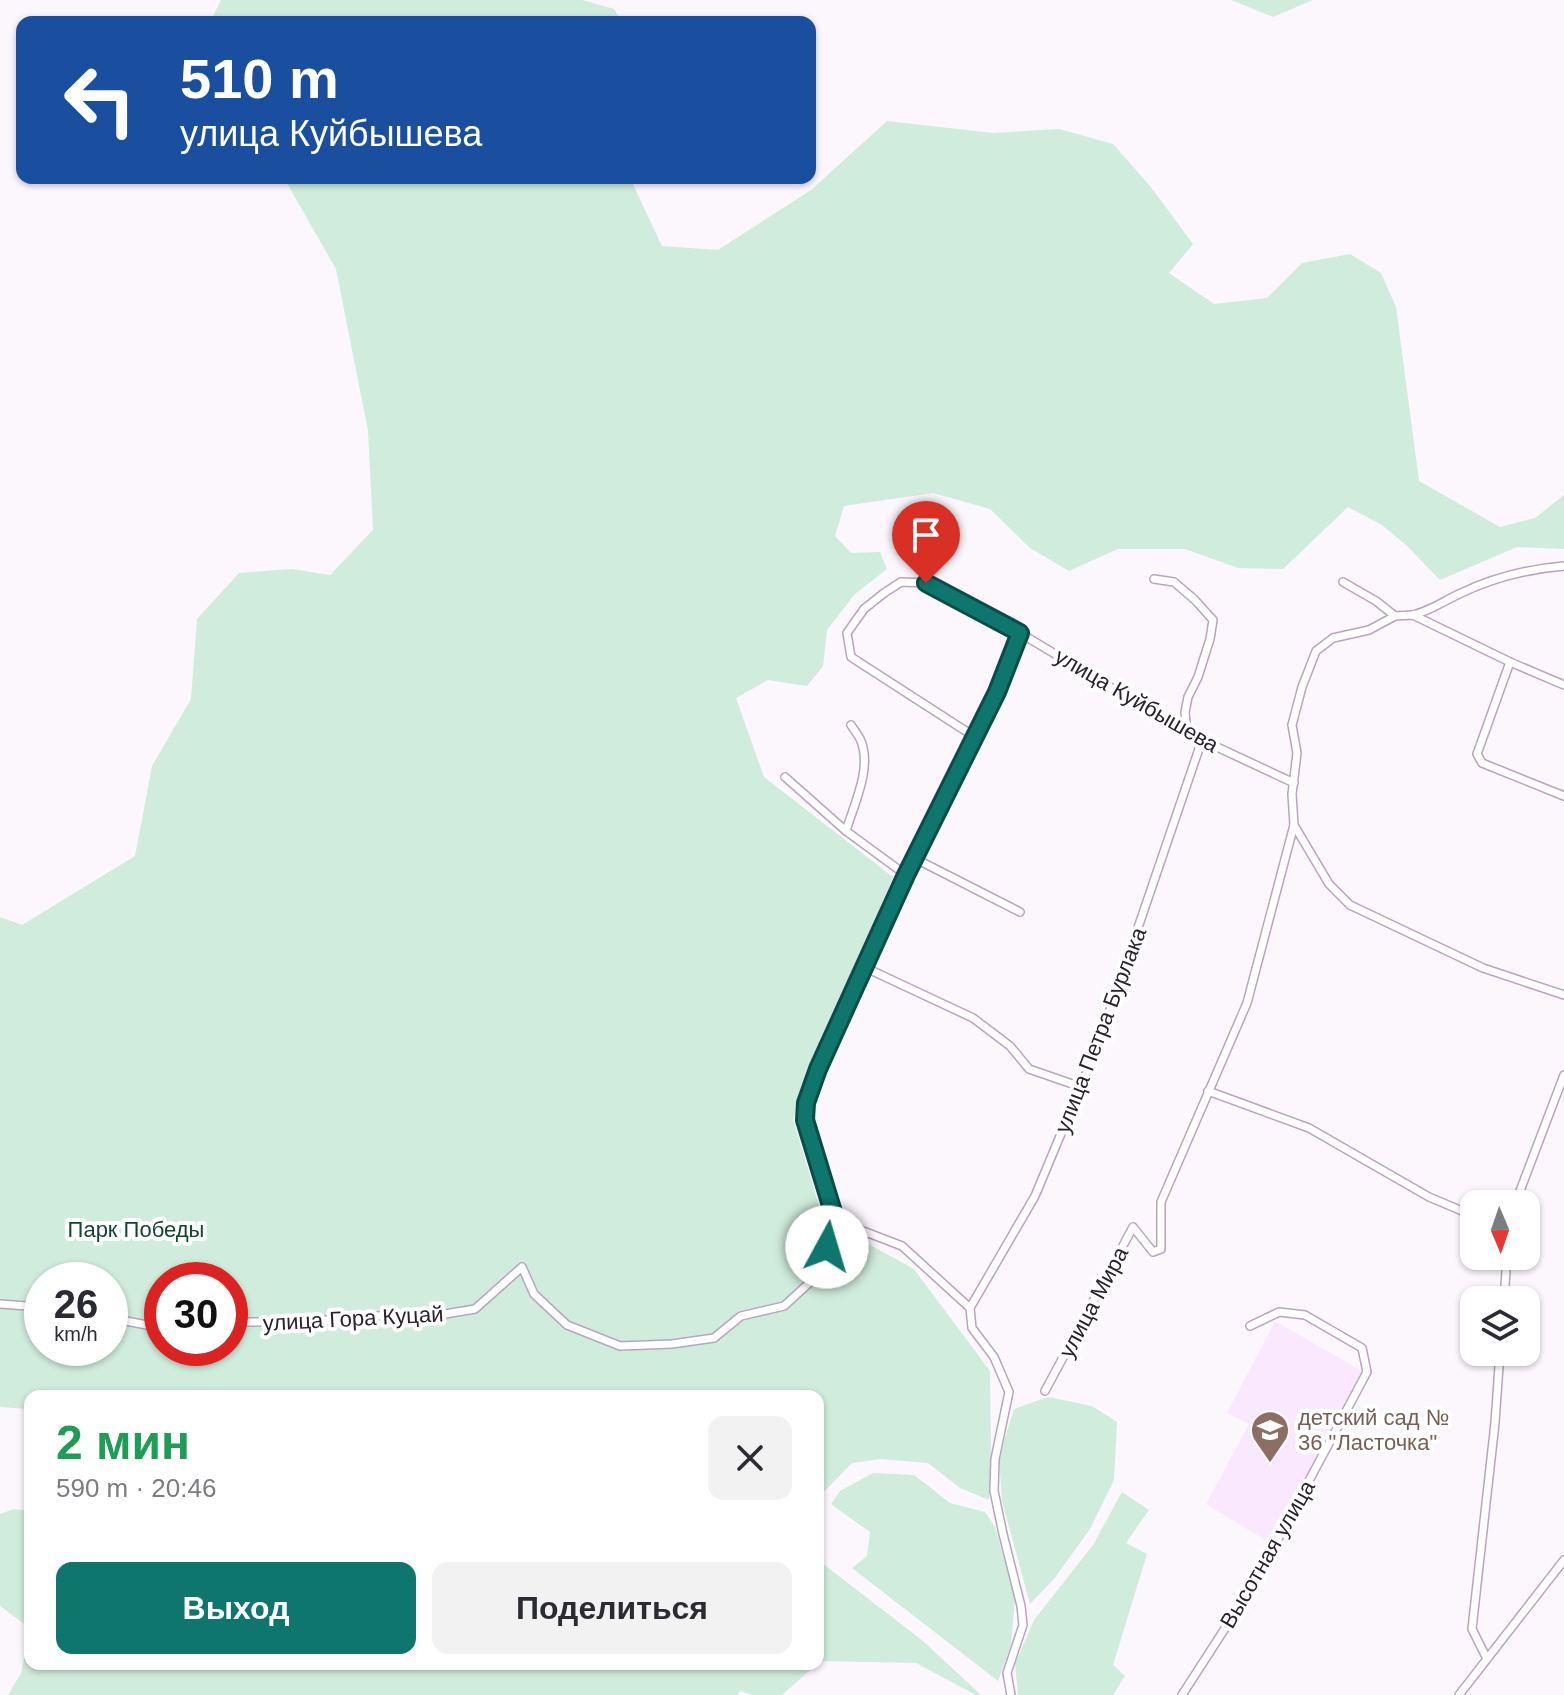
<!DOCTYPE html>
<html lang="ru">
<head>
<meta charset="utf-8">
<style>
  :root { --surface:#fff; --page:#f2f2f3; --text:#2b2b33; --muted:#7c7c81; --accent:#0f766e }
  body { margin:0; font-family:Arial,sans-serif; background:var(--page); color:var(--text); height:100vh; display:flex; flex-direction:column; font-size:30px; white-space:nowrap }
  * { box-sizing:border-box; margin:0 }
  p { font-size:26px; color:var(--muted) }
  .icon { flex:none; width:44px; height:44px; fill:none; stroke:currentColor; stroke-width:2; stroke-linecap:round; stroke-linejoin:round }
  .map { position:relative; flex:1; overflow:hidden }
  .sheet { position:absolute; left:24px; top:1390px; width:800px; height:280px; display:flex; flex-direction:column; background:var(--surface); border-radius:16px; box-shadow:0 2px 6px #0004 }
  .sheet>* { flex:none }
  .banner { position:absolute; left:16px; top:16px; width:800px; height:168px; border-radius:16px; box-shadow:0 2px 6px #0004; background:#1a4fa0; color:#fff; overflow:hidden }
  .needle { width:52px; rotate:178deg }
  .tools { position:absolute; left:1460px; top:1190px; display:grid; gap:16px }
  .tools a { display:grid; place-items:center; width:80px; height:80px; border-radius:16px; background:var(--surface); box-shadow:0 2px 6px #0004; font-size:40px }
  .speed { position:absolute; left:24px; top:1262px; display:flex; gap:16px; font-size:40px; font-weight:700; text-align:center }
  .speed>* { display:grid; place-content:center; width:104px; height:104px; border-radius:50%; background:var(--surface); box-shadow:0 2px 6px #0004; line-height:1 }
  .speed small { font-size:20px; font-weight:400 }
  .speed .limit { border:12px solid #d22; background:#fff; color:#111 }
  .pin { position:absolute; display:grid; place-items:center; width:68px; height:68px; color:#fff; margin:-82px -34px; border-radius:50% 50% 50% 0; rotate:-45deg; box-shadow:0 0 8px #0007 }
  .pin .icon { rotate:45deg }
  .me { position:absolute; width:88px; margin:-44px; rotate:6deg; stroke-linejoin:round; filter:drop-shadow(0 0 6px #0008) }
  .turn { display:flex; align-items:center; gap:28px; height:168px; padding:0 32px; font-size:36px }
  .turn .icon { width:104px; height:104px; stroke-width:2.5 }
  .turn b { display:block; font-size:56px; line-height:68px }
  .round { display:grid; place-items:center; flex:none; width:84px; height:84px; border-radius:16px; background:var(--page) }
  .summary { display:flex; align-items:center; justify-content:space-between; height:136px; padding:0 32px }
  h1 { font-size:48px; font-weight:800; line-height:60px; color:#1e9e55 }
  .primary-button { display:flex; gap:16px; margin-top:auto; padding:16px 32px }
  .primary-button a { flex:1; height:92px; border-radius:16px; background:var(--accent); color:#fff; font-size:32px; font-weight:800; line-height:92px; text-align:center }
  .primary-button a+a { background:var(--page); color:var(--text) }
  .map>svg:first-child { display:block }
  .built { fill:#f9e8fe }
  .green { fill:#cfecdc; fill-rule:evenodd }
  .lines { fill:none; stroke-linecap:round; stroke-linejoin:round }
  .minor-casing { stroke:#b9a4bf; stroke-width:10 }
  .minor { stroke:#fff; stroke-width:7 }
  .route-casing { stroke:#0a4d48; stroke-width:20 }
  .route { stroke:#0f766e; stroke-width:14 }
  .labels { text-anchor:middle; stroke-width:8; stroke-linejoin:round; paint-order:stroke }
  .street-label { font-size:22px; fill:#29212c; stroke:#fff }
  .park-label { font-size:22px; fill:#0f4630; stroke:#fff }
  .education-label { font-size:22px; fill:#785e54; stroke:#fff; text-anchor:start }
</style>
</head>
<body>
<div class="map">
<svg width="1564" height="1695" viewBox="0 0 1564 1695">
  <rect width="100%" height="100%" fill="#fcf7fd"/>
  <!-- built -->
  <polygon class="built" points="1275,1321 1362,1371 1270,1543 1206,1504 1249,1424 1227,1413"/>
  <!-- green -->
  <g class="green">
    <polygon points="221,0 582,0 614,9 622,22 210,22"/>
    <polygon points="1231,0 1313,0 1273,17"/>
    <path d="M887 121 993 133 1059 129 1113 144 1150 186 1193 244 1169 273 1214 304 1267 298 1302 263 1350 254 1381 273 1396 307 1419 481 1500 527 1535 518 1564 495V549L1517 547 1440 580 1406 545 1382 525 1348 507 1283 569 1238 568 1185 549H1118L1069 571 1030 548 990 509 933 493 844 506 835 536 851 553 880 552 887 569 855 594 827 630 823 666 807 686 768 680 736 698 764 777 893 877 793 1119 823 1219 914 1269 990 1371 991 1444 989 1500 960 1488 928 1463 881 1459 852 1463 818 1498V1396H30V1409L0 1407V917L22 925 135 856 152 766 191 699 197 619 239 573 292 569 330 575 373 530 368 431 336 269 284 178H630L662 246 718 250 811 190ZM42 1280H110V1348H42ZM162 1280H230V1348H162Z"/>
    <polygon points="1048,1397 1092,1406 1117,1422 1114,1480 1090,1529 1054,1579 1030,1604 1002,1501 999,1458 1014,1409"/>
    <polygon points="873,1473 914,1475 950,1503 985,1512 995,1527 1015,1598 1011,1645 998,1681 852,1568 867,1556 870,1532 831,1504 840,1491"/>
    <polygon points="1122,1492 1149,1510 1126,1543 1147,1554 1113,1665 1125,1676 1113,1695 1018,1695 1015,1664 1034,1620 1093,1545"/>
    <polygon points="14,1509 30,1511 30,1628 0,1606 0,1514"/>
    <polygon points="818,1560 923,1641 981,1695 976,1695 916,1663 821,1661 818,1663"/>
    <polygon points="30,1631 30,1664 168,1664 208,1668 209,1664 817,1664 782,1695 753,1695 740,1691 738,1695 8,1695 21,1673"/>
  </g>
  <g class="lines">
    <defs>
      <g id="minor">
        <polyline points="1154,579 1174,582 1195,600 1213,620 1210,639 1198,677 1188,697 1185,712 1187,733"/>
        <polyline points="1343,582 1376,601 1395,616 1413,615 1510,662 1564,685"/>
        <path d="M1413 615C1432 610 1442 602 1459 594 1492 578 1527 569 1564 566"/>
        <polyline points="1395,616 1369,630 1333,638 1316,651 1302,687 1292,725 1297,753 1292,794 1294,825 1329,884 1350,905 1483,968 1564,995"/>
        <polyline points="1510,662 1477,754 1482,763 1564,796"/>
        <polyline points="975,737 851,657 847,633 864,609 884,593 901,582 926,583 1020,633 1187,733 1294,783"/>
        <polyline points="785,777 846,831 906,875"/>
        <path d="M846 831C854 804 872 769 861 741 859 736 854 730 851 725"/>
        <polyline points="914,858 1020,912"/>
        <polyline points="864,967 973,1018 1010,1046 1029,1069 1081,1087"/>
        <polyline points="1208,1091 1309,1128 1429,1197 1474,1216"/>
        <polyline points="1515,1204 1564,1075"/>
        <polyline points="1504,1300 1507,1256"/>
        <polyline points="0,1304 42,1307"/>
        <polyline points="970,1308 1035,1196 1098,1045 1202,740"/>
        <polyline points="110,1318 147,1325 162,1324"/>
        <polyline points="230,1322 304,1322 390,1315 439,1315 475,1309 522,1267 534,1294 567,1325 620,1346 672,1344 714,1338 741,1316 784,1306 819,1274 827,1247 832,1214"/>
        <polyline points="1045,1391 1133,1227 1153,1252 1161,1249 1161,1202 1247,1003 1294,825"/>
        <polyline points="1487,1659 1472,1629 1495,1423 1500,1352"/>
        <polyline points="1011,1695 1007,1673 1023,1625 1021,1606 1003,1534 994,1491 995,1459 1009,1392 994,1357 972,1328 970,1308 902,1246 837,1221 833,1212 805,1120 806,1103 818,1069 906,875 997,692 1020,633"/>
        <polyline points="1182,1695 1255,1582 1367,1372 1362,1348 1305,1315 1279,1312 1250,1326"/>
        <polyline points="1459,1695 1564,1560"/>
      </g>
    </defs>
    <!-- minor casing -->
    <use href="#minor" class="minor-casing"/>
    <!-- minor -->
    <use href="#minor" class="minor"/>
  </g>
  <g class="lines">
    <defs>
      <polyline id="route" points="827,1247 833,1212 805,1120 806,1103 818,1069 906,875 997,692 1020,633 926,583"/>
    </defs>
    <!-- route casing -->
    <use href="#route" class="route-casing"/>
    <!-- route -->
    <use href="#route" class="route"/>
  </g>
  <!-- icons -->
  <defs>
    <symbol id="school-pin" viewBox="-11 -11 22 30"><path d="M0 17L-7.5 6A9.5 9.5 0 1 1 7.5 6Z" fill="#8d6e63" stroke="#fff"/><path d="M0-5L7-2L0 1L-7-2ZM-4 1L0 2.5L4 1V4Q0 6-4 4Z" fill="#fff"/></symbol>
  </defs>
  <g fill-rule="evenodd">
    <use href="#school-pin" x="1248" y="1408" width="44" height="60"/>
  </g>
  <g class="labels">
    <!-- street labels -->
    <g class="street-label">
      <text transform="translate(1137 700) rotate(30)" y="8">улица Куйбышева</text>
      <text transform="translate(1100 1030) rotate(-69)" y="8">улица Петра Бурлака</text>
      <text transform="translate(1093 1302) rotate(-62)" y="8">улица Мира</text>
      <text transform="translate(353 1318) rotate(-3)" y="8">улица Гора Куцай</text>
      <text transform="translate(1267 1554) rotate(-60)" y="8">Высотная улица</text>
    </g>
    <!-- park labels -->
    <g class="park-label">
      <text x="136" y="1237">Парк Победы</text>
    </g>
    <!-- education labels -->
    <g class="education-label">
      <text x="1298" y="1425">детский сад №<tspan x="1298" dy="25">36 "Ласточка"</tspan></text>
    </g>
  </g>
</svg>
<div class="tools">
<a><svg class="needle" viewBox="-14 -14 28 28"><path d="M0-13l5 13h-10z" fill="#e53935"/><path d="M0 13l5-13h-10z" fill="#7c7c81"/></svg></a>
<a><svg class="icon" aria-label="layers" viewBox="0 0 24 24"><path d="M12 4l9 5-9 5-9-5zM3 14l9 5 9-5"/></svg></a>
</div>
<div class="speed"><div>26<small>km/h</small></div><div class="limit">30</div></div>
<div class="pin" style="left:926px;top:583px;background:#d93025"><svg class="icon" aria-label="arrive" viewBox="0 0 24 24"><path d="M6 21V4h12l-3 4 3 4H6"/></svg></div>
<svg class="me" style="left:827px;top:1247px" viewBox="-20 -20 40 40"><circle r="19" fill="#fff"/><path d="M0-13L10 11 0 6-10 11z" fill="#0f766e"/></svg>
<div class="banner">
<div class="turn"><svg class="icon" aria-label="left" viewBox="0 0 24 24"><path d="M17 20v-9H6M10 6l-5 5 5 5"/></svg><div><b>510 m</b>улица Куйбышева</div></div>
</div>
<section class="sheet">
<div class="summary"><div><h1>2 мин</h1><p>590 m · 20:46</p></div><a class="round"><svg class="icon" aria-label="close" viewBox="0 0 24 24"><path d="M6 6l12 12M18 6L6 18"/></svg></a></div>
<div class="primary-button"><a>Выход</a><a>Поделиться</a></div>
</section>
</div>
</body>
</html>
